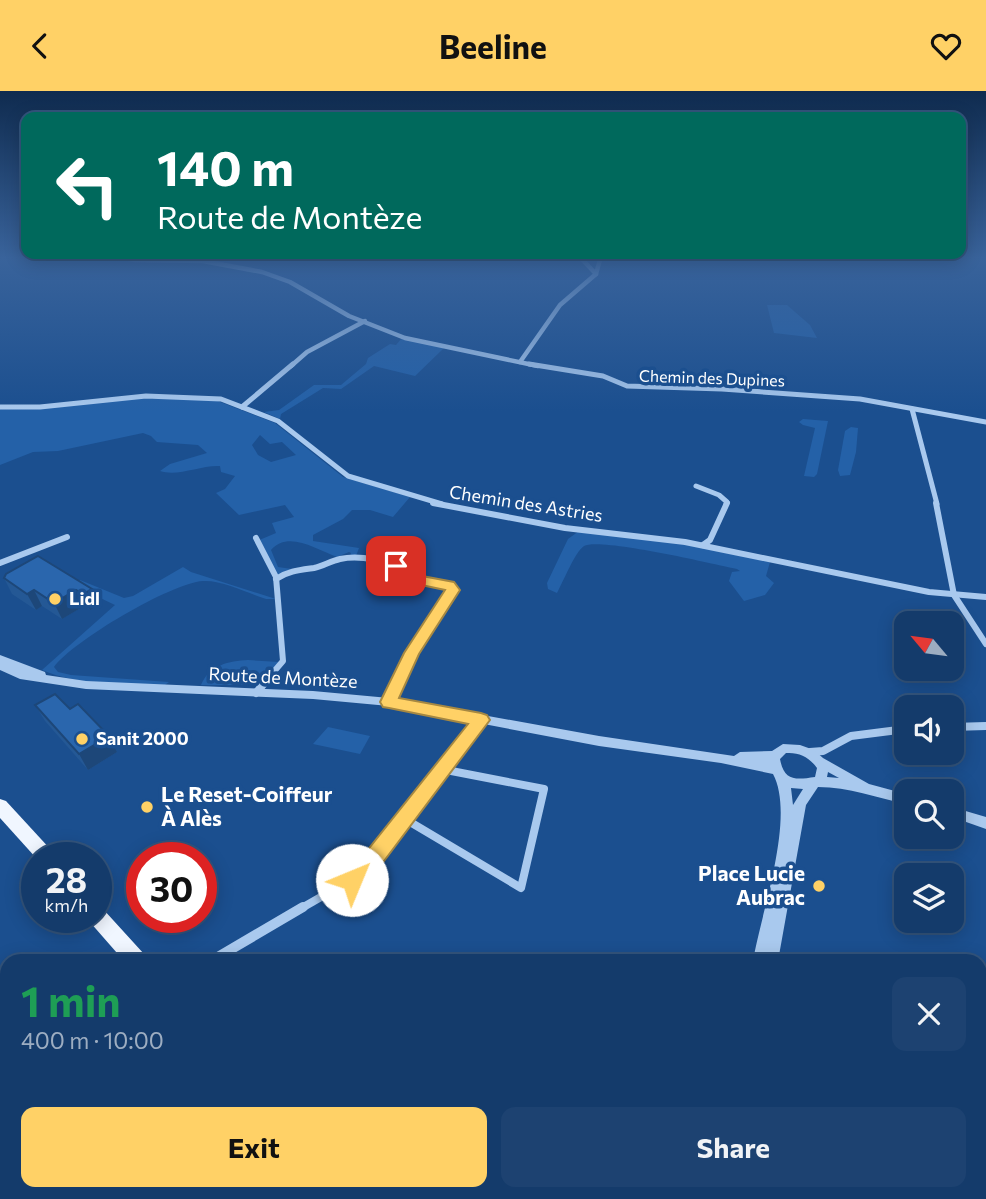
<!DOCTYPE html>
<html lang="en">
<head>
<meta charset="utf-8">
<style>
  :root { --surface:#143b6b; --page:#1d4271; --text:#f1f3f6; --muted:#9dadc1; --line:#33557e; --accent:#ffd166 }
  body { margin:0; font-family:Commissioner,sans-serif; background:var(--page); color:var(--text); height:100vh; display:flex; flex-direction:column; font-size:26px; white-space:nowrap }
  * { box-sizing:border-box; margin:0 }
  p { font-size:23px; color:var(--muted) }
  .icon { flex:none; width:38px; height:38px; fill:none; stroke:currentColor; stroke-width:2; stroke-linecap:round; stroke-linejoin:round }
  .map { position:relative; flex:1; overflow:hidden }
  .panel { position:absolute; left:0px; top:863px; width:987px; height:247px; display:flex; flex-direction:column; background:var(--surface); border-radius:21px 21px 0 0; box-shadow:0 4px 18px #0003,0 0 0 2px var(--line) }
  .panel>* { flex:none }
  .banner { position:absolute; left:21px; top:21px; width:945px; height:147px; border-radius:14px; box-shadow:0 4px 18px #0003,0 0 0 2px var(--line); background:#00695c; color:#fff; overflow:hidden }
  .needle { width:46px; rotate:299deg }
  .controls { position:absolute; left:894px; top:520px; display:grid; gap:14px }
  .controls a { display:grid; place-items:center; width:70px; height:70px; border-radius:14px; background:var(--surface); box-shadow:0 4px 18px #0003,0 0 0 2px var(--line); font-size:35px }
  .speed { position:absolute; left:21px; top:751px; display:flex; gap:14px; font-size:35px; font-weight:700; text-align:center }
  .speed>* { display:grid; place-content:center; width:91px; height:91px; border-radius:50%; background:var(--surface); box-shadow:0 4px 18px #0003,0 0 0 2px var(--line); line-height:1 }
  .speed small { font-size:18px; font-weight:400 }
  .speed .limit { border:10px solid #d22; background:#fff; color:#111 }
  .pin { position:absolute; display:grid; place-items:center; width:60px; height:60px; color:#fff; margin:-30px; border-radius:14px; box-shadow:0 4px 10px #0006 }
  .me { position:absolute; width:77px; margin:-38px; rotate:45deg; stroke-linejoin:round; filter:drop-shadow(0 0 5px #0008) }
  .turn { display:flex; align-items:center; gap:24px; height:147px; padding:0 21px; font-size:32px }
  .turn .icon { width:91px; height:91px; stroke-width:2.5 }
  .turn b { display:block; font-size:49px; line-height:60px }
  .round { display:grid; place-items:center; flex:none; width:74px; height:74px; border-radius:14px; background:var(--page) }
  .overview { display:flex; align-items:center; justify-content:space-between; height:119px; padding:0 21px }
  h1 { font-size:42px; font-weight:700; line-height:52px; color:#1e9e55 }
  .action { display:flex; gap:14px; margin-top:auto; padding:14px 21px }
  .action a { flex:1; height:80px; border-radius:14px; background:var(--accent); color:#111; font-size:28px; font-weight:700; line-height:80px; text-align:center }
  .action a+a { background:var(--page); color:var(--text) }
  header { display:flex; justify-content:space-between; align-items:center; height:91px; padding:0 21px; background:var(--accent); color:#111; font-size:32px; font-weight:700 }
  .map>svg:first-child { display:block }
  .green { fill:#2461a8; fill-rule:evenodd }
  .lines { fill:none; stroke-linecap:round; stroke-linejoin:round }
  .minor-far4 { stroke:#a9c9ee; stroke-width:4.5 }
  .minor-far3 { stroke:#a9c9ee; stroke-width:5 }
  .minor-far2 { stroke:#a9c9ee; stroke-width:6 }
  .minor-far1 { stroke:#a9c9ee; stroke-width:8 }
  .minor { stroke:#a9c9ee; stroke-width:10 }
  .tertiary { fill:#a9c9ee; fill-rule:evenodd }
  .primary { fill:#f0f6ff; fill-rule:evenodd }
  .wall { fill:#245895 }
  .shaded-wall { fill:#1d4779 }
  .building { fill:#2a66ad; stroke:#1d4779; stroke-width:2 }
  .route { fill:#ffd166; stroke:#a68842; stroke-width:2 }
  .poi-dot { fill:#ffd166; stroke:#1b4f8f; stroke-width:2.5 }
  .labels { text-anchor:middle; stroke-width:7; stroke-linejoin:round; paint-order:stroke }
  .far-street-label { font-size:16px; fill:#fff; stroke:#1b4f8f }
  .street-label { font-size:18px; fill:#fff; stroke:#1b4f8f }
  .poi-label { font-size:18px; font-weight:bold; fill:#fff; stroke:#1b4f8f; text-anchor:start }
  .near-poi-label { font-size:21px; font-weight:bold; fill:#fff; stroke:#1b4f8f; text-anchor:start }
</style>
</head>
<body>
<header><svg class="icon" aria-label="back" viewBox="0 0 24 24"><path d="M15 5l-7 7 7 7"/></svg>Beeline<svg class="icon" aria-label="heart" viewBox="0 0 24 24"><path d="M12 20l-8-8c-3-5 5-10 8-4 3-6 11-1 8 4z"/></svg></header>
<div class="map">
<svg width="986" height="1108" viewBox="0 0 986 1108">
  <rect width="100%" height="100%" fill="#1b4f8f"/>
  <!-- green -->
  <g class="green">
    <polygon points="767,214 787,214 810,234 817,247 774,242"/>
    <polygon points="402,247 444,257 415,285 374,275 341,298 323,297 281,323 280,328 264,321 279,319 314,294 341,294 366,273 368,267 390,253 396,254"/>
    <path d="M136 307 215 309 275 332 343 386 410 406 393 426 370 419H352L343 428 313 444V450L359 457 356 465H350L351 462 349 461 337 466C316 458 288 439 271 459L278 476 292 478 278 484 257 450 276 442 272 432 294 426 285 414 239 424 216 402 225 398 235 385 221 381 220 375C200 374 178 386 160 380L170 373 207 362 198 354 157 351 151 345 143 342 58 360 33 361 0 374V317ZM260 344 270 353 282 351 296 364 271 371 258 364 252 354Z"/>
    <polygon points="803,328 828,330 817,383 814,386 804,385 815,337 803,334 799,331"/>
    <polygon points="851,336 858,337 856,361 850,384 840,385 838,379 845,340"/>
    <path d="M579 440 688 454 770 471 766 485 774 492 765 504 744 510 729 490 732 481 740 480 737 478C714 473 599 446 584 455 575 461 563 491 557 502L548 498 547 492 568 448Z"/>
    <path d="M183 476 191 481 276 508H266C247 502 223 489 203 490 171 492 73 550 54 576L58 581 71 584 169 591 165 594C125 592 79 595 42 579L115 514 73 494 80 489 124 507 133 505Z"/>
    <path d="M248 569 279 571 258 594H201C209 574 229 570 248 569Z"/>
    <polygon points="328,636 370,645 360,663 313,653"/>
  </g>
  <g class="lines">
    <!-- minor-far4 -->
    <g class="minor-far4">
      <polyline points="113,165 135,169 203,170 262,181 290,191 349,225 405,247 538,275"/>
      <polyline points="579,165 596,183"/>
      <polyline points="520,271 560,214 596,183 601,165"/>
      <polyline points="291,275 307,261 365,230"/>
    </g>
    <!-- minor-far3 -->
    <g class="minor-far3">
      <polyline points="529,273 603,285 627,295 722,298 860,308 986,331"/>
      <polyline points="0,316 40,316 146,305 221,308 278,330 348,385 442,413"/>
      <polyline points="242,316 293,273"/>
      <polyline points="912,318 937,413"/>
      <polyline points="696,395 719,404 727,411 726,413"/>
    </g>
    <!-- minor-far2 -->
    <g class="minor-far2">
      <polyline points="433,412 565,437 685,451 929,501 986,506"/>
      <polyline points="936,412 954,504 986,553"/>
      <polyline points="256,447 276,486 283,570 265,591"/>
      <polyline points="703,454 710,449 727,412"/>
      <polyline points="0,472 67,446"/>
      <path d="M276 488C288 480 300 479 314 477 323 475 331 470 340 468 362 463 386 471 407 478L412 487 452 496 398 591"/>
    </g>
    <!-- minor-far1 -->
    <g class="minor-far1">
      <polyline points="256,602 267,589"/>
      <polyline points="389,611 398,589"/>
      <polyline points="952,636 986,635"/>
      <polyline points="810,661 823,660 851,645 906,638"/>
      <polyline points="405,728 521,797 544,698 441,678"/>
      <polyline points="300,818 361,783 481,629"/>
    </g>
    <!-- minor -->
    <g class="minor">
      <polyline points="211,870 303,816"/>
      <polyline points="0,1001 7,996"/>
    </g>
    <!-- tertiary -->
    <g class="tertiary">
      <path d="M0 564 45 581 46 584 86 590 313 600 389 607 599 645 734 665 740 661 772 660 783 653 800 654 814 659 823 667 869 693 906 703V713C877 707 849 696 818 696L806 714 778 870H753C761 822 796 726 773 683L721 672 599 655 389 615 313 608 86 598 20 588 0 579ZM786 662C799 661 809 666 817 677L815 686C795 689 784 690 780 668ZM828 681 839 687 827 686ZM791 697 803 698 793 714Z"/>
      <polygon points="952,716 986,726 986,738 952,726"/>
      <polygon points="731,1102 762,1102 761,1108 730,1108"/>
    </g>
    <!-- primary -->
    <g class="primary">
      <polygon points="0,708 6,710 52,760 55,766 37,768 0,727"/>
      <polygon points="96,815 103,818 144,863 147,870 124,870 89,830 87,826 96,826"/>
      <polygon points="334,1102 361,1102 363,1108 337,1108"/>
    </g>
  </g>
  <!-- wall -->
  <g class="wall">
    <polygon points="38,465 99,514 90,519 84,515 62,528 42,515 36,519 12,503 4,487"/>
    <polygon points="35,614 70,618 109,645 117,661 88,679 45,630"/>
  </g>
  <!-- shaded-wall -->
  <g class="shaded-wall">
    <polygon points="92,498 99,514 90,519 83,503"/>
    <polygon points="34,499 42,515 36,519 27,503"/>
    <polygon points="76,499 84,515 62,528 54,512"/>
    <polygon points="109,645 117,661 88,679 79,663"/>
  </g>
  <!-- building -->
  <g class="building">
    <polygon points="38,465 92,498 83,503 76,499 54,512 34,499 27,503 4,487 6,483"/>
    <polygon points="55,603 70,618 78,613 109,645 79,663 35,614"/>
  </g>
  <!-- sky -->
  <linearGradient id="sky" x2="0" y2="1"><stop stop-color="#0f2b4f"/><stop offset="0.52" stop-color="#39639b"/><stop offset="1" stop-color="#39639b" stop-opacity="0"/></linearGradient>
  <rect width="986" height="320" fill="url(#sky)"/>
  <!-- route -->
  <polygon class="route" points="396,470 412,475 417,484 454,491 460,499 419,563 399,607 481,622 487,624 490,629 369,790 352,798 344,796 341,789 344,782 354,776 468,633 389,617 383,616 380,611 404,562 445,499 407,491 401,481 389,475"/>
  <!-- markers -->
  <g class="poi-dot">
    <circle cx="55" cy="508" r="7"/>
    <circle cx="82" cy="648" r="7"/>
    <circle cx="147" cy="716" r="7"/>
    <circle cx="819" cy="795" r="7"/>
  </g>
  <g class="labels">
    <!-- far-street labels -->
    <g class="far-street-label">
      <text transform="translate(712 287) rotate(2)" y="6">Chemin des Dupines</text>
    </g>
    <!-- street labels -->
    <g class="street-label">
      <text transform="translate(526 413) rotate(9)" y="6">Chemin des Astries</text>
      <text transform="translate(283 587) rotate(3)" y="6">Route de Montèze</text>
    </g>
    <!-- poi labels -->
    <g class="poi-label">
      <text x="69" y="514">Lidl</text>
      <text x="96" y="654">Sanit 2000</text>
    </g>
    <!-- near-poi labels -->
    <g class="near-poi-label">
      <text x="161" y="711">Le Reset-Coiffeur<tspan x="161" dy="24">À Alès</tspan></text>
      <text x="805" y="790" text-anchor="end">Place Lucie<tspan x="805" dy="24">Aubrac</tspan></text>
    </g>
  </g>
</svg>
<div class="controls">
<a><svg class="needle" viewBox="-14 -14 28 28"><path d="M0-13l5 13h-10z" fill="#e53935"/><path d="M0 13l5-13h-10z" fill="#9dadc1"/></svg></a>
<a><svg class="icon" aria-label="sound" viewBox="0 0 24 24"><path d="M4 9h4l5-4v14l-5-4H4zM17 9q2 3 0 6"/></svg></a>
<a><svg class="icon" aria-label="search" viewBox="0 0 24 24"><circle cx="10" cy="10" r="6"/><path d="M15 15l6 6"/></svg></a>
<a><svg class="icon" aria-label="layers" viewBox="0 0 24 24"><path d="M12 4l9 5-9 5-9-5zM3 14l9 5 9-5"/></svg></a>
</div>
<div class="speed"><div>28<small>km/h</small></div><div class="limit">30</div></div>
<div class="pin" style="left:396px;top:475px;background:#d93025"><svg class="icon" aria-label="arrive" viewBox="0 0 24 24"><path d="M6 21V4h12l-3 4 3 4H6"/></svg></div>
<svg class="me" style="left:352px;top:789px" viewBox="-20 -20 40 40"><circle r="19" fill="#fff"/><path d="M0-13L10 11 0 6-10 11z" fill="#ffd166"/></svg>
<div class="banner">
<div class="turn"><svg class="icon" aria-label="left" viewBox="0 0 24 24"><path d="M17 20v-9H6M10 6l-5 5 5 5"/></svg><div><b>140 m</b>Route de Montèze</div></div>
</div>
<section class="panel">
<div class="overview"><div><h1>1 min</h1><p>400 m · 10:00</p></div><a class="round"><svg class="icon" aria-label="close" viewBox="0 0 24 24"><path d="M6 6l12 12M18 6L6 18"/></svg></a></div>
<div class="action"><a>Exit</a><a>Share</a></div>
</section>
</div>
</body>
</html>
